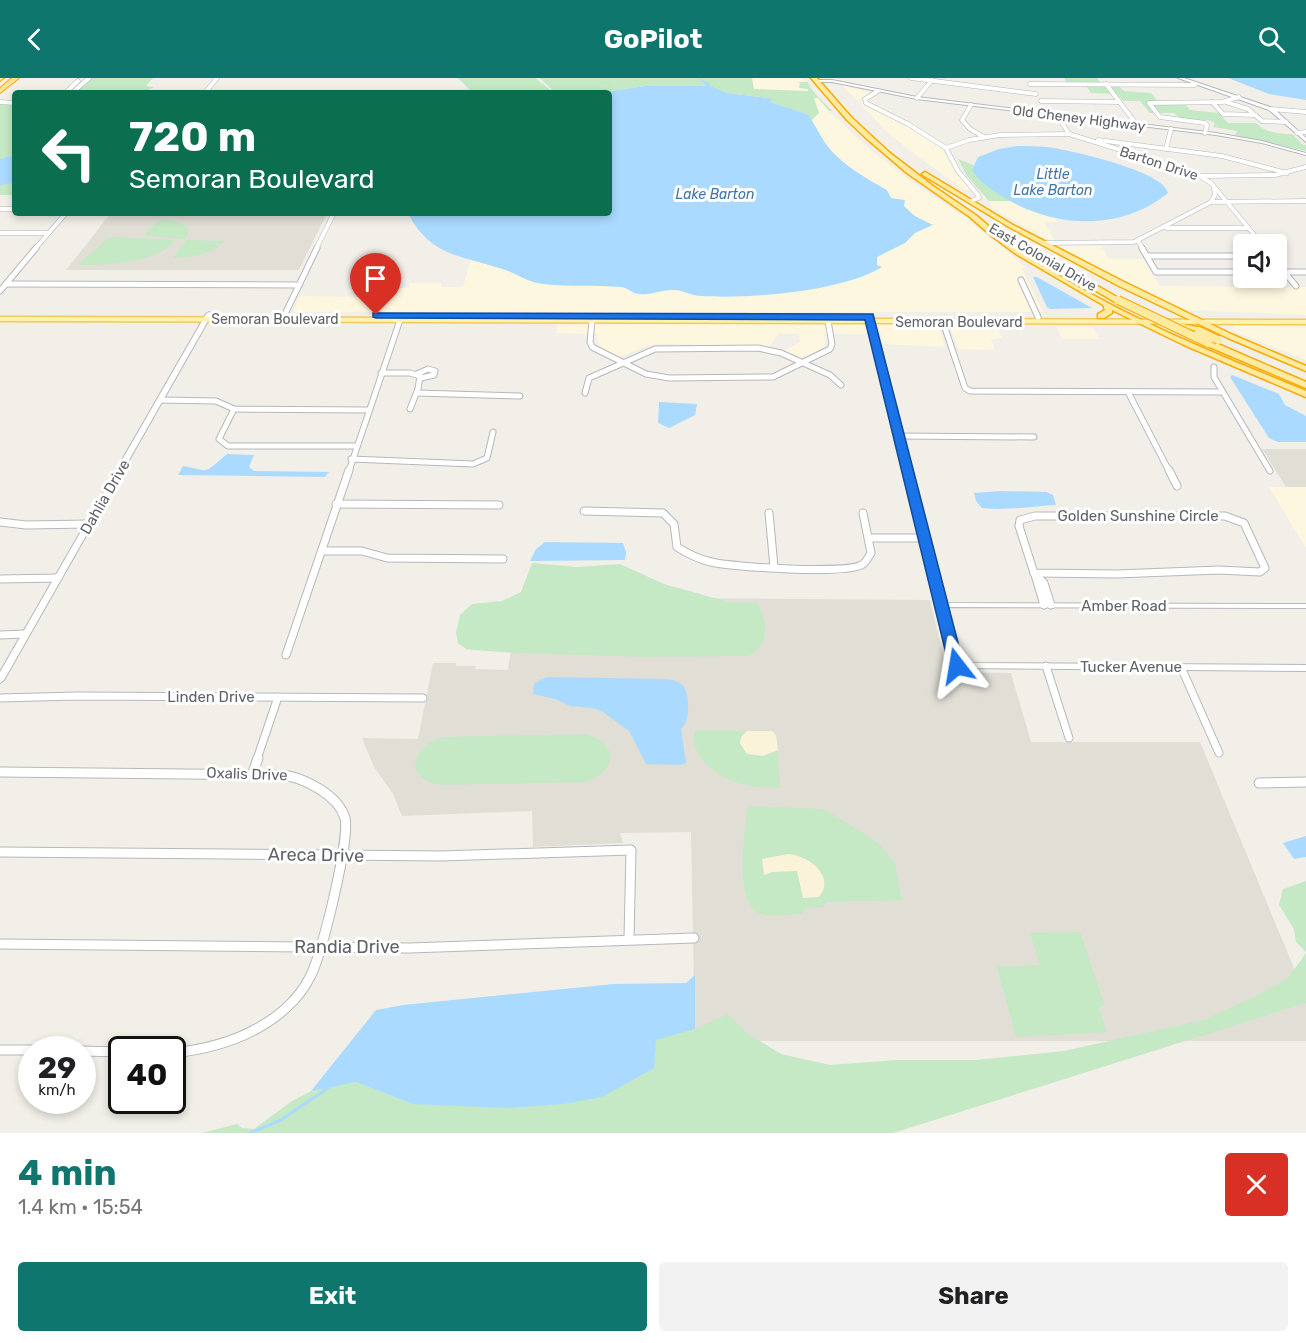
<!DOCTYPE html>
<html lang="en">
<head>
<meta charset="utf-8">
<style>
  :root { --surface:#fff; --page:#f2f2f2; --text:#202124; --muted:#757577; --accent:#0f766e }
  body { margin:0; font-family:Rubik,sans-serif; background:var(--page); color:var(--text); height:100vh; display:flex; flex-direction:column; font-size:22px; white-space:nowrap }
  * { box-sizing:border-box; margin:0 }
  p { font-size:20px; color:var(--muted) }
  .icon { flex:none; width:33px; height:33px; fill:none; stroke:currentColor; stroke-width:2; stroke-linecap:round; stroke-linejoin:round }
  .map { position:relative; height:1055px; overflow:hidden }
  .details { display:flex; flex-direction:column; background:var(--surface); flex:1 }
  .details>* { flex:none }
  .banner { position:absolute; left:12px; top:12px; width:600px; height:126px; border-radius:6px; box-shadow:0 3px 9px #0003; background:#0b6e4f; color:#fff; overflow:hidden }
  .tools { position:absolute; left:1233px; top:156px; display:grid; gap:12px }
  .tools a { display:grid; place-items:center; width:54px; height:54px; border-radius:6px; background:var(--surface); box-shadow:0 3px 9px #0003; font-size:30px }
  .speed { position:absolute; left:18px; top:958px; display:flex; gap:12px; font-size:30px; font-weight:700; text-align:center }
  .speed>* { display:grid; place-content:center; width:78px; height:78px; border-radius:50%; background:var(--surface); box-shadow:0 3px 9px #0003; line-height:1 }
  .speed small { font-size:15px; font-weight:400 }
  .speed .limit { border:3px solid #111; border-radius:9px; background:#fff; color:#111 }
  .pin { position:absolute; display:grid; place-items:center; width:51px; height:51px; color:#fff; margin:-62px -26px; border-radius:50% 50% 50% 0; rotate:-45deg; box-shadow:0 0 6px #0007 }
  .pin .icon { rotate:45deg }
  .me { position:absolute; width:66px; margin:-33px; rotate:346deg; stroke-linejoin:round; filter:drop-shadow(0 0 4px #0008) }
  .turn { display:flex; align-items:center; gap:21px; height:126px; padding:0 18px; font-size:27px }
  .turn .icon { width:78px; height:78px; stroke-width:2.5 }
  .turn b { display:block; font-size:42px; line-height:51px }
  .round { display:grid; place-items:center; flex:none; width:63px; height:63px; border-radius:6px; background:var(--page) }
  .head { display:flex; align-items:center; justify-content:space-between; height:102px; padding:0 18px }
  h1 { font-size:36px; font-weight:700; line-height:45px; color:var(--accent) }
  .cta { display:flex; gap:12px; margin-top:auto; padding:12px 18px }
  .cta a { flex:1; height:69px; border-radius:6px; background:var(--accent); color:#fff; font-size:24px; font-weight:700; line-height:69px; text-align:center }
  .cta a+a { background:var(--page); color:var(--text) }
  header { display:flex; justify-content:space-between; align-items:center; height:78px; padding:0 18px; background:var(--accent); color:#fff; font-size:27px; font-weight:700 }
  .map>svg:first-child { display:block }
  .commercial { fill:#fef7e0 }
  .education { fill:#e1ded6 }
  .green { fill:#c5e8c5 }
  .sand { fill:#fbf3d9 }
  .water { fill:#aadaff }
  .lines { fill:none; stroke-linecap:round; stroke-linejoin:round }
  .stream { stroke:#aadaff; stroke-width:3 }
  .minor-far3-casing { stroke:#b5b8bc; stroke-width:5 }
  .minor-far2-casing { stroke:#b5b8bc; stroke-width:7 }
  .minor-far1-casing { stroke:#b5b8bc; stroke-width:9 }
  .minor-casing { stroke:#b5b8bc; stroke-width:11 }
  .tertiary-casing { stroke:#b5b8bc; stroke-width:2 }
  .primary-casing { stroke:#f2c960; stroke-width:3 }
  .trunk-casing { stroke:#f9ab00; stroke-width:3 }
  .motorway-casing { stroke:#f9ab00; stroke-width:2 }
  .minor-far3 { stroke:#fff; stroke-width:4 }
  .minor-far2 { stroke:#fff; stroke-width:5 }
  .minor-far1 { stroke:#fff; stroke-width:7 }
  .minor { stroke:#fff; stroke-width:9 }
  .tertiary { fill:#fff; fill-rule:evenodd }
  .primary { fill:#fff2af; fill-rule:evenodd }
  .trunk { fill:#feeaa1; fill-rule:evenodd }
  .motorway { fill:#fde293; fill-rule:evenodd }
  .trunk-bridge-casing { stroke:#f9ab00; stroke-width:10; stroke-linecap:butt }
  .trunk-bridge { stroke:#feeaa1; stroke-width:8 }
  .route { fill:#1a73e8; stroke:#114b97; stroke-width:1.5 }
  .labels { text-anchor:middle; stroke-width:6; stroke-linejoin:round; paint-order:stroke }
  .far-street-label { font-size:14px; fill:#5f6368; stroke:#fff }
  .far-water-label { font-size:14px; font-style:italic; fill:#4174aa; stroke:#fff }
  .street-label { font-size:15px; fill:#5f6368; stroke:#fff }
  .near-street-label { font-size:18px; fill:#5f6368; stroke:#fff }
</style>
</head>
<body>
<header><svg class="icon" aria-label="back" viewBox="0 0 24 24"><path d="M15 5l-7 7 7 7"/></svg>GoPilot<svg class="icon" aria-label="search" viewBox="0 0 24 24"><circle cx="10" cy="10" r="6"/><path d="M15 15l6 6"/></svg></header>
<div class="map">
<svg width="1306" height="1055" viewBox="0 0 1306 1055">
  <rect width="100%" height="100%" fill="#f1efe8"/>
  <!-- commercial -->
  <g class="commercial">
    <polygon points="722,0 802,0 830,34 869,71 915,106 967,141 1026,189 1022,190 1043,234 293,234 300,218 357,219 362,206 385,206 385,210 408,210 411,205 441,205 441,209 463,209 484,135 853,176"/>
    <polygon points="842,7 870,15 859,21 860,25 910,49 941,70 972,111 964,112 913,75 885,52"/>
    <polygon points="989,123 1046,123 1057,144 1044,144 1054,162 1049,162 992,130"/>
    <polygon points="1059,168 1101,168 1109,181 1143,181 1160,208 1306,209 1306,237 1187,232 1099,190"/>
    <polygon points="558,245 864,246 866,256 824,256 825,266 823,270 802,280 784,273 800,264 799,256 778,256 770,268 659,266 643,269 620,279 602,270 598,264 598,256 556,255"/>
    <polygon points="878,246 938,247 945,269 883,266"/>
    <polygon points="996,246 1002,260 991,261 995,272 958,271 949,247"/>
    <polygon points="1235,247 1306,248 1306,282 1231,252"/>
    <polygon points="1057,249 1093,249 1099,261 1062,261"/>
    <polygon points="1269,409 1306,409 1306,470"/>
  </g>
  <!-- education -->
  <g class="education">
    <polygon points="111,135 327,135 299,192 66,192"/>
    <polygon points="1262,371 1306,371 1306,409 1286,409"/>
    <polygon points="518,519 930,522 947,594 1011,595 1031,664 1200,664 1306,919 1306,963 695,963 691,754 620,755 623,765 533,769 532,733 402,738 393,716 374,689 362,660 418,661 433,585 456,585 456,588 476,588 475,591 508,592"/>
  </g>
  <!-- green -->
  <g class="green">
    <polygon points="91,0 153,0 146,8 154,9 144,14 110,13 104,15 74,15"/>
    <polygon points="458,0 535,0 553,14 473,15"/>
    <path d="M540 0H752L754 11 808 13V11L799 10 800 5 797 4H808C808 10 826 26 832 33H829L818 20H814L819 35 811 43 807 36 769 24V20L727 15 708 9 680 8H646L597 15H556Z"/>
    <path d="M1064 0H1097L1103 8H1119L1124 13 1151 15 1159 25H1184L1190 32 1219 35 1228 45H1256C1266 55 1278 56 1292 56L1303 67H1306V73L1235 57 1237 53 1213 49 1215 45 1208 42H1183L1174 35H1150L1140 23H1123L1117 16 1091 15 1084 5H1067Z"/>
    <rect x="0" y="26" width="15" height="91"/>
    <polygon points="958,81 1018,104 1034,123 989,123 967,98"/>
    <polygon points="164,141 179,144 188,149 188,157 184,161 144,157 158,143"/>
    <path d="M114 159 175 162C157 186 106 187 78 187L108 160Z"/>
    <path d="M186 162 223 163C213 178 189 179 173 180Z"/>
    <path d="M532 485 577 489 620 486 664 506 728 524 758 525C768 543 770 571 747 578L645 579 519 575 474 572 466 571 458 565 456 555 460 537 472 526 502 523 521 514Z"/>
    <path d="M695 652 772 653 776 657 780 710C750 711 714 703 698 675 694 667 692 660 695 652Z"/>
    <path d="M585 656C619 664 618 694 585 704L443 707C403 702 410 668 444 659Z"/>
    <path d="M748 728 824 731 877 764 895 785 902 822 826 824 823 829 806 830 801 836C788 836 766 841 755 833 735 817 745 751 748 728Z"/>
    <polygon points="1306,803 1306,874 1296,864 1294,851 1279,827 1283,811"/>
    <polygon points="1080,854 1105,928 1099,929 1107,954 1016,959 997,889 1040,887 1030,855"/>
    <polygon points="1306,875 1306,925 893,1055 202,1055 237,1046 242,1050 254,1051 292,1023 311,1013 333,1007 356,1004 412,1026 695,951 728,936 748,956 781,976 830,987 896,982 976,982 1064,973 1204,942 1256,918 1288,900"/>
  </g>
  <!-- sand -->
  <g class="sand">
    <polygon points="747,653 772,653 776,657 778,672 763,678 747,676 740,665 741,659"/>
    <path d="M788 776C807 777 837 798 819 819L803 820 797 793 772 794 764 797 762 781Z"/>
  </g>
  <!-- water -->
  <g class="water">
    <path d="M698 0 709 5 710 8 727 15 769 20 772 21 770 24 807 36C814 44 818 54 824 63 838 85 866 100 887 112L891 120 905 122 904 128 915 138 933 147 915 155 905 165 877 179V187L882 189C841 214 749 221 701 218 691 218 684 212 674 212 661 211 650 218 638 216 631 215 629 210 621 209 595 207 569 209 543 206 526 204 515 194 499 190 461 178 429 177 408 135H609V15H597L646 8H707Z"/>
    <polygon points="1228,0 1306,0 1306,22 1269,16"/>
    <path d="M1017 68C1031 68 1046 68 1059 71 1081 75 1164 94 1168 115 1120 154 1054 150 1003 119 992 112 979 104 972 92L978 79 999 71Z"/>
    <polygon points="15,77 15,105 0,107 0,81"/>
    <polygon points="1033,199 1037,199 1092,230 1050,231 1047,229"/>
    <polygon points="1232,297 1279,316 1285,327 1306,338 1306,364 1278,364 1269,360 1230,299"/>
    <polygon points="659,324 697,326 695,337 669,350 658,345"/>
    <path d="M227 376 254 377 249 389 254 393 329 394 325 399 178 397 183 388C212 393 202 397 227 376Z"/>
    <path d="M1001 413 1046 414 1053 417 1056 427C1032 428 1006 433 982 430L976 423 974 415Z"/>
    <polygon points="545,464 623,465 626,474 625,482 530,483 536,471"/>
    <path d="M546 599 666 601C672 602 680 603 684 609 690 620 690 643 681 651L686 685 681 687 646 686 629 653 603 634 593 630 570 628 555 621 533 616 534 606Z"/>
    <polygon points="1306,758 1306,779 1294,781 1283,765"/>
    <polygon points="695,897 695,951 656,962 654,990 602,1019 564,1026 508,1030 412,1026 356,1004 311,1013 376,932 403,927 614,906 686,905"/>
  </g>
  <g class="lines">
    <!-- stream -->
    <polyline class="stream" points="250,1055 281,1042 328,1010"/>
    <defs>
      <g id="minor-far3">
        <polyline points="911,0 1036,16"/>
        <polyline points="1030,6 1195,7"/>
        <polyline points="1106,6 1137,47"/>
        <polyline points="878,13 865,21 866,25 908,46 946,70 958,93 978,117 979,120 971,123"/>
        <polyline points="65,15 78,3"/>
        <polyline points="72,15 89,0"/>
        <polyline points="205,15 217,0"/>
        <polyline points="917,20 932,2"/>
        <polyline points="1041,23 1119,24"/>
        <polyline points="0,24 15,25"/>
        <polyline points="1212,24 1223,36 1255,37"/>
        <polyline points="1226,24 1248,31 1262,43 1286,44"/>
        <polyline points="971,27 962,42 970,51 984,59"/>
        <polyline points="1271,31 1306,34"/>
        <polyline points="1057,37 1069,56"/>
        <polyline points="1205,55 1207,47 1205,45 1160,39 1149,25 1222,24 1239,19"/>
        <polyline points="1297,55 1306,54"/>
        <polyline points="1098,62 1222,78 1287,95"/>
        <polyline points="946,70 969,62 1000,57 1069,56 1195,95 1211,105 1262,166"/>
        <polyline points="1166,71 1171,51"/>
        <polyline points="1202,98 1275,97 1306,89"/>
        <polyline points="1211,124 1306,123"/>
        <polyline points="0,131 15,131"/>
        <polyline points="1166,150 1249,150"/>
        <polyline points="0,155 48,155"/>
        <polyline points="1138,163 1143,171"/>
        <polyline points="1043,165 1134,164 1211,124 1215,117 1214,111"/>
        <polyline points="35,171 66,135"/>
        <polyline points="316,171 334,135"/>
      </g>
      <g id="minor-far2">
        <polyline points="1142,170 1156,194 1244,194"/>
        <polyline points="1147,178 1244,178"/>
        <polyline points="1276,184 1296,208"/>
        <polyline points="1276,194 1306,194"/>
        <polyline points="1021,202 1038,239"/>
        <polyline points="6,206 299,207"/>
        <polyline points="0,213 36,170"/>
        <polyline points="285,236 317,170"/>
        <polyline points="592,243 590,264 592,269 646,296 669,300 773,299 830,271 832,266 828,243"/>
        <polyline points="943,244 965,310 970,313 1222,314"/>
        <polyline points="1214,289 1214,299 1270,393"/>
        <polyline points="381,295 410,295 420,298 418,311 410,331"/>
        <polyline points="417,296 428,291 435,293 434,297 421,300"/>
        <polyline points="1128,314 1169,393"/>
        <polyline points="417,315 520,318"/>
        <polyline points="585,315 589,300 655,271 758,270 781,275 830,297 841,307"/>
        <polyline points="160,322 216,323 234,331 368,332"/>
        <polyline points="234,331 219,361 228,368 356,368"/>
        <polyline points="899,358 1034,359"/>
        <polyline points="351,381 473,386 487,380 493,354"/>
        <polyline points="349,393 400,242"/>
      </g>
      <g id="minor-far1">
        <polyline points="1169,392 1177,408"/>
        <polyline points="336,426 499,427"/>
        <path d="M584 433 663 435 674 446 677 469C688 476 698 481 711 484 731 489 849 497 863 486 866 484 869 478 871 475L863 435"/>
        <polyline points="769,435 774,489"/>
        <polygon points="1035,438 1225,438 1244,445 1265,490 1260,494 1219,492 1117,496 1034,495 1019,448 1020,442"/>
        <polyline points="0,444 26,447 89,446"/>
        <polyline points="869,460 924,460"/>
        <polyline points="322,473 362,473 387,480 503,481"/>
        <polyline points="1034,495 1044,505 1051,527"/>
        <polyline points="1035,497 1044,527"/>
        <polyline points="0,501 58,500"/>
        <polyline points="0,557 25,556"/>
        <polyline points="286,577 349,392"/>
        <polyline points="1046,588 1069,660"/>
        <polyline points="1181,589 1219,675"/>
        <polyline points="0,620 77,618 423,620"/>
        <polyline points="257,681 278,619"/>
      </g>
      <g id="minor">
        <path d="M0 694 284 697C306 701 338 717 345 740 350 761 322 877 310 899 304 911 295 922 285 931 253 959 213 971 172 975"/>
        <polyline points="253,695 258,680"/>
        <polyline points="1259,705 1306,704"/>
        <polyline points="0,774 441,778 631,772 629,860"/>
        <polyline points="0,866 410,870 694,860"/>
        <polyline points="0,972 32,972"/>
        <polyline points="82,973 122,974"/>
      </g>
      <g id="tertiary">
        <polygon points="1178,0 1184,0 1273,30 1306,60 1306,64 1269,32"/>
        <polygon points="817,2 832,2 917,19 1216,55 1262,63 1306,75 1306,77 1262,65 1216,57 917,21 832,4 815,4 815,2"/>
        <polygon points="209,234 212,236 4,602 0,605 0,594 206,236"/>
        <polygon points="870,237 873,239 945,525 1306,526 1306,530 947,529 961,585 1306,587 1306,593 954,590 937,527 867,239"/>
      </g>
      <polygon id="primary" points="0,239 1306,242 1306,246 0,243"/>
      <g id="trunk">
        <path d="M811 0H817L851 39 890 75 933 108 977 138 993 152 998 151 1122 222 1115 224 997 155C1087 225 1201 270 1306 313V319L1184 267 1112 232V235L1104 240H1098V236L1105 232 1103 227 1016 176 992 158 970 139 907 95 866 60 847 42Z"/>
        <polygon points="925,94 1013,147 1122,203 1233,257 1306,288 1306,293 1228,260 1117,207 1009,149 923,97 922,96"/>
        <polygon points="1160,241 1206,251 1210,253 1206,255 1163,245 1160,245"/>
        <polygon points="1205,263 1211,263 1306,304 1306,310 1205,267"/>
      </g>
      <g id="motorway">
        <polygon points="0,0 4,0 0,3"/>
        <polygon points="12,0 19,0 0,15 0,10"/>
      </g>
    </defs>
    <!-- minor-far3 casing -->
    <use href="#minor-far3" class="minor-far3-casing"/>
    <!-- minor-far2 casing -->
    <use href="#minor-far2" class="minor-far2-casing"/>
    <!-- minor-far1 casing -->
    <use href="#minor-far1" class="minor-far1-casing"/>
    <!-- minor casing -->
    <use href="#minor" class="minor-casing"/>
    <!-- tertiary casing -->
    <use href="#tertiary" class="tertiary-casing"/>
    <!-- primary casing -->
    <use href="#primary" class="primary-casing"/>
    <!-- trunk casing -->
    <use href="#trunk" class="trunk-casing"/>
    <!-- motorway casing -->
    <use href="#motorway" class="motorway-casing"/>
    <!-- minor-far3 -->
    <use href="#minor-far3" class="minor-far3"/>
    <!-- minor-far2 -->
    <use href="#minor-far2" class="minor-far2"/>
    <!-- minor-far1 -->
    <use href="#minor-far1" class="minor-far1"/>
    <!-- minor -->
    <use href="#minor" class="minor"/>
    <!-- tertiary -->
    <use href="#tertiary" class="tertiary"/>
    <!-- primary -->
    <use href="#primary" class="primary"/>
    <!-- trunk -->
    <use href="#trunk" class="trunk"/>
    <!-- motorway -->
    <use href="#motorway" class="motorway"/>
    <defs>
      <g id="trunk-bridge">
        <polyline points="1118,222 1208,265"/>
        <polyline points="1199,253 1218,262"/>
      </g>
    </defs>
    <!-- trunk-bridge casing -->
    <use href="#trunk-bridge" class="trunk-bridge-casing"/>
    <!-- trunk-bridge -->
    <use href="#trunk-bridge" class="trunk-bridge"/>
  </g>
  <!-- route -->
  <polygon class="route" points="373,235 873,236 964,588 957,592 949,588 865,242 376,240 373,239"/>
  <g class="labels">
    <!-- far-street labels -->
    <g class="far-street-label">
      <text transform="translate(1079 40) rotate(7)" y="5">Old Cheney Highway</text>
      <text transform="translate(1159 85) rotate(18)" y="5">Barton Drive</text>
      <text transform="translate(1043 179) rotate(30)" y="5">East Colonial Drive</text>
      <text x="275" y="246">Semoran Boulevard</text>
      <text x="959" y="249">Semoran Boulevard</text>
    </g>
    <!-- far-water labels -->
    <g class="far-water-label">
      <text x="1053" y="101">Little<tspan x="1053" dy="16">Lake Barton</tspan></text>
      <text x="715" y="121">Lake Barton</text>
    </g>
    <!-- street labels -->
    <g class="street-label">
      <text transform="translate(105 419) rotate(-60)" y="5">Dahlia Drive</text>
      <text x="1138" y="443">Golden Sunshine Circle</text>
      <text x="1124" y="533">Amber Road</text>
      <text x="1131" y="594">Tucker Avenue</text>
      <text x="211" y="624">Linden Drive</text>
      <text transform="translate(247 696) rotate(2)" y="5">Oxalis Drive</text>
    </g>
    <!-- near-street labels -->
    <g class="near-street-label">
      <text transform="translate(316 777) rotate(1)" y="6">Areca Drive</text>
      <text x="347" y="875">Randia Drive</text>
    </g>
  </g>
</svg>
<div class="tools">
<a><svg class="icon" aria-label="sound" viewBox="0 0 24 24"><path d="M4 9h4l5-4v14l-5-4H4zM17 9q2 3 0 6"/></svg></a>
</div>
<div class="speed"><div>29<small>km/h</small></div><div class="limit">40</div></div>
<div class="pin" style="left:376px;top:237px;background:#d93025"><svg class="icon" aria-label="arrive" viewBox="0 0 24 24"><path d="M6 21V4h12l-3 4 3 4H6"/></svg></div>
<svg class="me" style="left:957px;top:588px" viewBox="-20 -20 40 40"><path d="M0-17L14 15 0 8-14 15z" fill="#1a73e8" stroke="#fff" stroke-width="4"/></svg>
<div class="banner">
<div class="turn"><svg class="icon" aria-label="left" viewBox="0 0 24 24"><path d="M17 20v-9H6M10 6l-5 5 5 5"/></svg><div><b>720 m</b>Semoran Boulevard</div></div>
</div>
</div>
<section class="details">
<div class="head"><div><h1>4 min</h1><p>1.4 km · 15:54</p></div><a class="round" style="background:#d93025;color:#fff"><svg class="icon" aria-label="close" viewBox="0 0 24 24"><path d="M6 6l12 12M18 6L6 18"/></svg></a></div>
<div class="cta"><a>Exit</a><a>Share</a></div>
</section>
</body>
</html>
